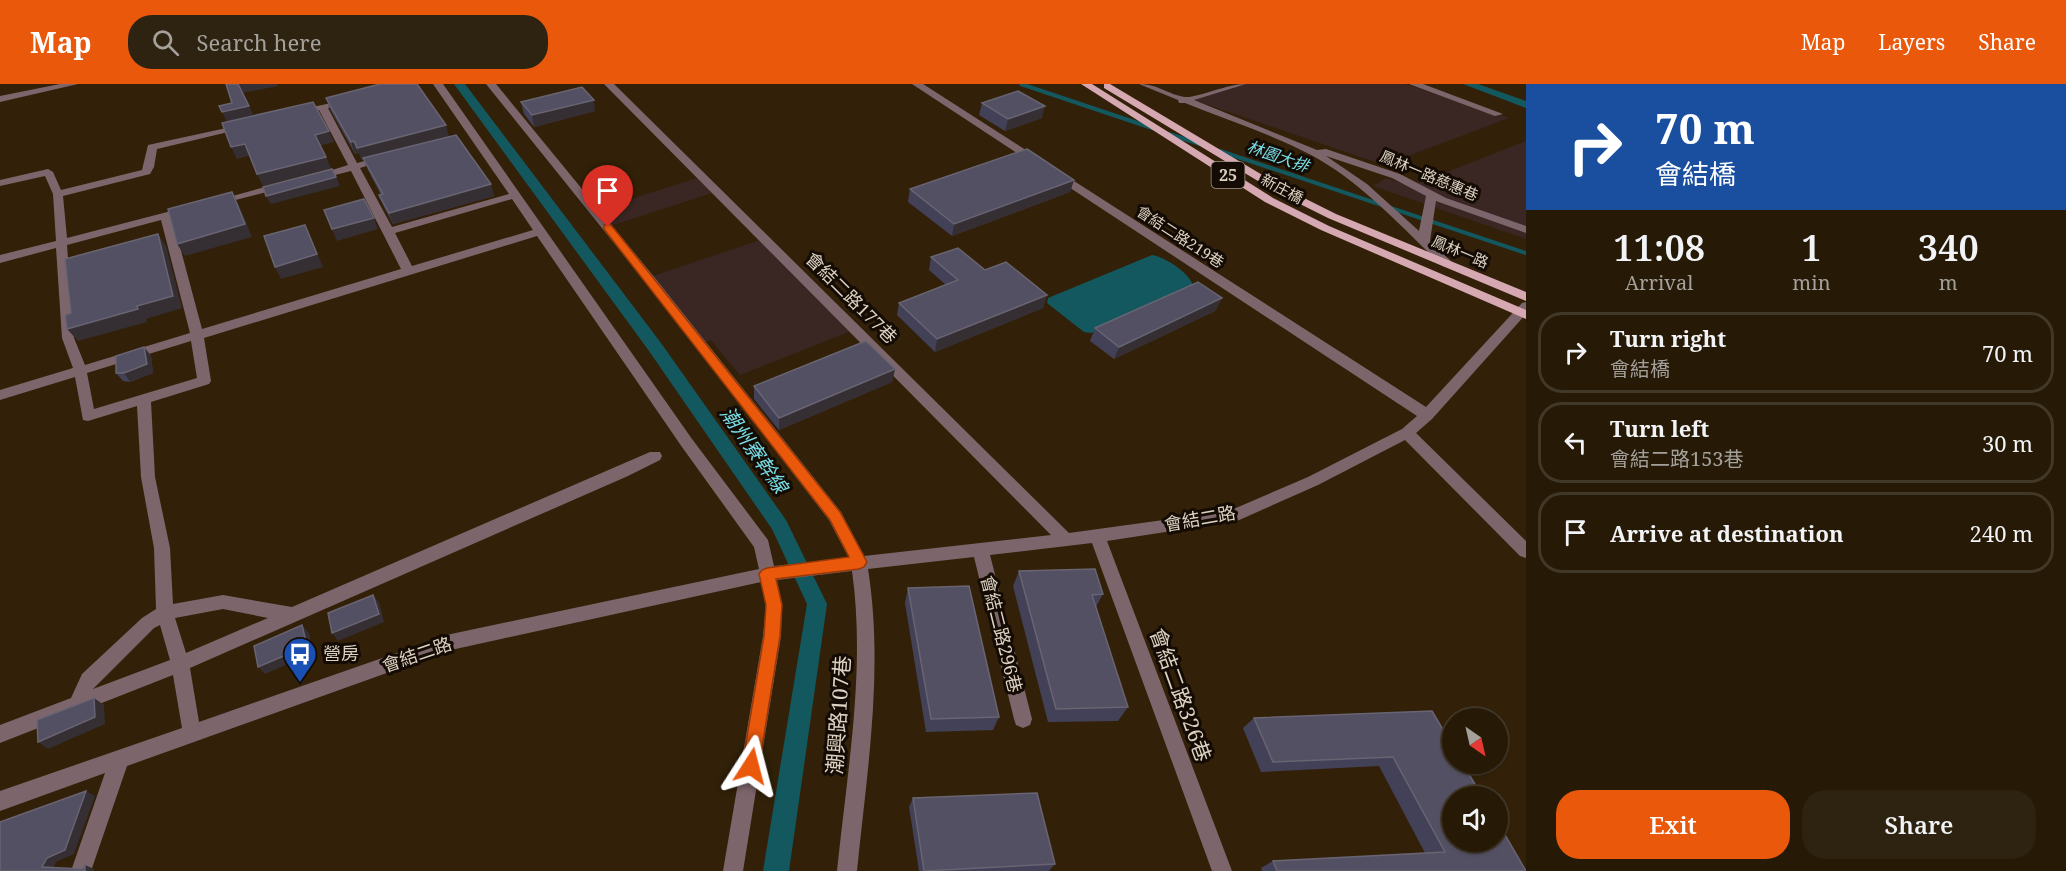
<!DOCTYPE html>
<html lang="en">
<head>
<meta charset="utf-8">
<style>
  :root { --surface:#261906; --page:#2e2210; --text:#f1f3f6; --muted:#a4a09b; --line:#423828; --accent:#ea580c }
  body { margin:0; font-family:"Noto Serif","Noto Sans TC",serif; background:var(--page); color:var(--text); height:100vh; display:flex; flex-direction:column; font-size:22px; white-space:nowrap }
  * { box-sizing:border-box; margin:0 }
  p { font-size:20px; color:var(--muted) }
  .icon { flex:none; width:33px; height:33px; fill:none; stroke:currentColor; stroke-width:2; stroke-linecap:round; stroke-linejoin:round }
  .map { position:relative; flex:1; overflow:hidden }
  .side { display:flex; flex-direction:column; background:var(--surface); width:540px }
  .side>* { flex:none }
  .top-card { background:#1a4fa0; color:#fff; overflow:hidden }
  .needle { width:39px; rotate:146deg }
  .controls { position:absolute; left:1442px; top:624px; display:grid; gap:12px }
  .controls a { display:grid; place-items:center; width:66px; height:66px; border-radius:50%; background:var(--surface); box-shadow:0 2px 4px #0004,0 0 0 2px var(--line); font-size:30px }
  .pin { position:absolute; display:grid; place-items:center; width:51px; height:51px; color:#fff; margin:-62px -26px; border-radius:50% 50% 50% 0; rotate:-45deg; box-shadow:0 0 6px #0007 }
  .pin .icon { rotate:45deg }
  .me { position:absolute; width:66px; margin:-33px; rotate:9deg; stroke-linejoin:round; filter:drop-shadow(0 0 4px #0008) }
  .turn { display:flex; align-items:center; gap:21px; height:126px; padding:0 30px; font-size:27px }
  .turn .icon { width:78px; height:78px; stroke-width:2.5 }
  .turn b { display:block; font-size:42px; line-height:51px }
  .eta { display:flex; justify-content:space-evenly; align-items:center; height:102px; text-align:center }
  .eta b { font-size:36px; font-weight:600; line-height:42px }
  .action { display:flex; gap:12px; margin-top:auto; padding:12px 30px }
  .action a { flex:1; height:69px; border-radius:24px; background:var(--accent); color:#fff; font-size:24px; font-weight:600; line-height:69px; text-align:center }
  .action a+a { background:var(--page); color:var(--text) }
  ul { padding:0; list-style:none }
  li { display:flex; align-items:center; gap:18px; height:81px; margin:0 12px 9px; padding:0 18px; border:3px solid var(--line); border-radius:24px }
  li div { flex:1 }
  li b { display:block; font-size:22px }
  li em { font-style:normal }
  header { display:flex; align-items:center; gap:36px; box-sizing:border-box; height:84px; padding:0 30px; background:var(--accent); color:#fff }
  header strong { font-size:28px }
  nav { display:flex; gap:33px; margin-inline-start:auto; font-size:21px }
  .search { width:420px; height:54px; background:var(--page); display:flex; align-items:center; gap:15px; box-sizing:border-box; padding:0 21px; border-radius:24px; color:var(--muted); font-size:22px }
  main { display:flex; flex:1; min-height:0 }
  .map>svg:first-child { display:block }
  .industrial { fill:#3a2623 }
  .water { fill:#13585f }
  .lines { fill:none; stroke-linecap:round; stroke-linejoin:round }
  .stream { stroke:#13585f; stroke-width:4 }
  .canal { fill:#13585f; fill-rule:evenodd }
  .minor { fill:#7d666b; fill-rule:evenodd }
  .major { fill:#d6a8b1; fill-rule:evenodd }
  .wall { fill:#434158 }
  .shaded-wall { fill:#352e33 }
  .building { fill:#535063; stroke:#686472; stroke-width:1.5 }
  .route { fill:#ea580c; stroke:#983908; stroke-width:1.5 }
  .labels { text-anchor:middle; stroke-width:6; stroke-linejoin:round; paint-order:stroke }
  .far-street-label { font-size:15px; fill:#dcd1c2; stroke:#140c04 }
  .far-water-label { font-size:16px; font-style:italic; fill:#78dde7; stroke:#140c04 }
  .shield { fill:#140c04; stroke:#a09689; stroke-width:1.5 }
  .shield-label { font-size:16px; font-weight:bold; fill:#dcd1c2 }
  .street-label { font-size:18px; fill:#dcd1c2; stroke:#140c04 }
  .poi-label { font-size:18px; fill:#dcd1c2; stroke:#140c04; text-anchor:start }
  .water-label { font-size:20px; font-style:italic; fill:#78dde7; stroke:#140c04 }
  .near-street-label { font-size:21px; fill:#dcd1c2; stroke:#140c04 }
</style>
</head>
<body>
<header>
<strong>Map</strong>
<div class="search"><svg class="icon" aria-label="search" viewBox="0 0 24 24"><circle cx="10" cy="10" r="6"/><path d="M15 15l6 6"/></svg>Search here</div>
<nav><a>Map</a><a>Layers</a><a>Share</a></nav>
</header>
<main>
<div class="map">
<svg width="1526" height="787" viewBox="0 0 1526 787">
  <rect width="100%" height="100%" fill="#322108"/>
  <!-- industrial -->
  <g class="industrial">
    <polygon points="1238,0 1405,0 1509,34 1384,81 1188,14"/>
    <polygon points="1526,57 1526,155 1373,102 1386,94 1411,102"/>
    <polygon points="697,94 712,109 610,142 597,126"/>
    <polygon points="760,156 851,247 740,291 711,256 703,259 650,193"/>
  </g>
  <!-- water -->
  <path class="water" d="M1152 171C1165 173 1190 189 1193 202L1091 249 1084 248 1047 219 1048 214Z"/>
  <g class="lines">
    <!-- stream -->
    <g class="stream">
      <polyline points="1021,0 1155,45"/>
      <polyline points="1169,50 1200,60"/>
      <polyline points="1220,67 1526,169"/>
    </g>
    <!-- canal -->
    <g class="canal">
      <polygon points="454,0 465,0 661,259 786,436 827,520 789,787 763,787 807,520 772,445 649,267"/>
      <polygon points="1463,0 1478,0 1526,17 1526,24"/>
    </g>
    <!-- minor -->
    <g class="minor">
      <polygon points="60,0 78,0 0,18 0,12"/>
      <path d="M433 0H443L692 355 768 456 774 482 849 474 829 436 647 200 486 0H496L655 194 841 428 864 472 1051 451 604 0H614L1069 449 1229 427 1308 393 1402 345 1417 332 912 0H923L1426 323 1522 219 1526 218V230L1432 335 1416 349 1526 457V474L1520 472 1405 356 1318 401 1237 437 1107 457 1232 787H1212L1092 459 990 471 1032 635 1030 641 1023 644 1016 641 1014 635 974 473 868 485C884 585 867 687 857 787H837C847 688 866 586 852 487L777 496 782 521 781 552 743 787H723L763 552 766 521 761 498 451 566 127 682 91 787H71L105 689 0 727V707L182 644 173 591 0 659V641L71 614 82 590 142 534 156 525 154 464 141 393 137 322 88 337 83 336 75 293 0 316V306L73 284 62 254 56 164 0 179V171L56 157 53 110 45 92 0 102V96L48 85 53 88 61 106 142 86 148 61 245 40V44L157 65 154 83 150 90 63 112 67 154 175 126 179 127V131L172 133 202 245 401 185 351 87 315 96 310 93 348 81 319 26 297 32 294 31V27L350 15V19L328 24 357 79 384 72 389 75 360 84 392 143 509 110ZM512 115 533 146 412 182 395 149ZM161 136 190 249 85 281 74 254 67 161ZM537 152 682 363 754 463 759 485 451 550 199 638 190 584 628 392 660 376 662 372 660 368H650L292 523 223 511 173 520 170 464 155 393 151 318 209 300 211 297 204 254ZM191 257 197 294 94 325 87 289ZM223 525 268 534 186 569 175 534ZM160 541 170 576 93 605 154 544Z"/>
      <path d="M1139 0C1158 0 1169 11 1185 13 1198 14 1226 0 1246 0L1194 16 1317 66 1326 65 1400 90 1446 114 1526 142V149L1436 117 1430 157 1454 180 1452 183H1444C1403 145 1362 98 1311 71 1271 50 1227 36 1185 19H1179L1178 16ZM1326 72 1392 94 1426 112 1419 147 1367 100Z"/>
      <polygon points="1409,0 1423,0 1503,30 1495,32"/>
      <polygon points="283,98 288,101 287,103 216,121 211,118"/>
    </g>
    <!-- major -->
    <g class="major">
      <polygon points="1081,0 1092,0 1273,114 1329,142 1526,226 1526,235 1321,146 1265,118"/>
      <polygon points="1104,0 1110,0 1286,105 1336,130 1526,208 1526,217 1328,134 1278,109 1104,4"/>
    </g>
  </g>
  <!-- wall -->
  <g class="wall">
    <polygon points="326,14 449,53 494,112 393,140 384,123 379,111 381,111 368,86 363,75 362,76 359,69 355,70 330,25"/>
    <polygon points="521,18 595,27 534,43 524,30"/>
    <polygon points="982,19 1042,34 1005,47 979,31"/>
    <polygon points="1074,96 1070,108 952,152 908,118 910,105"/>
    <polygon points="931,173 985,186 1047,211 1043,224 935,268 897,231 899,219 946,201 929,186"/>
    <polygon points="1222,214 1215,227 1114,275 1090,257 1095,244"/>
    <polygon points="144,263 151,272 153,289 130,298 123,297 116,289"/>
    <polygon points="895,285 892,298 779,346 754,315 754,302"/>
    <polygon points="1019,487 1103,510 1096,523 1128,623 1118,637 1048,638 1013,502"/>
    <polygon points="908,504 999,633 993,646 926,648 905,519"/>
    <polygon points="1432,627 1526,787 1262,787 1261,784 1273,777 1425,769 1379,682 1261,688 1243,644 1254,634"/>
    <polygon points="913,714 1055,780 1049,787 919,787 909,723"/>
  </g>
  <!-- shaded-wall -->
  <g class="shaded-wall">
    <polygon points="238,0 277,0 278,2 242,9"/>
    <polygon points="594,16 595,27 534,43 532,31"/>
    <polygon points="249,22 254,33 228,40 222,28"/>
    <polygon points="1045,22 1042,34 1005,47 1008,35"/>
    <polygon points="446,41 449,53 362,76 357,64"/>
    <polygon points="329,47 334,58 319,62 315,51"/>
    <polygon points="354,57 359,69 355,70 351,58"/>
    <polygon points="245,60 251,71 237,75 231,63"/>
    <polygon points="326,73 331,84 263,102 257,90"/>
    <polygon points="336,93 340,102 271,120 266,112"/>
    <polygon points="1074,96 1070,108 952,152 954,140"/>
    <polygon points="491,100 494,112 393,140 389,129"/>
    <polygon points="232,108 239,121 252,153 185,172 177,160"/>
    <polygon points="374,134 378,145 337,157 332,145"/>
    <polygon points="305,141 323,183 281,195 275,183"/>
    <polygon points="158,150 166,162 182,224 146,235 147,238 78,257 67,245 137,222"/>
    <polygon points="1047,211 1043,224 935,268 937,255"/>
    <polygon points="1222,214 1215,227 1114,275 1119,263"/>
    <polygon points="144,263 151,272 153,289 130,298 124,289"/>
    <polygon points="895,285 892,298 779,346 779,334"/>
    <polygon points="373,511 379,518 384,538 338,557 332,549"/>
    <polygon points="302,541 309,549 313,569 265,590 258,583"/>
    <polygon points="94,614 104,621 105,640 48,665 38,658"/>
    <polygon points="86,707 95,712 74,770 56,778 52,787 42,783 47,774"/>
    <polygon points="85,781 94,785 94,787 85,787"/>
  </g>
  <!-- building -->
  <g class="building">
    <polygon points="226,0 238,0 249,22 222,28 219,22 232,19"/>
    <polygon points="380,0 417,0 446,41 357,64 354,57 351,58 326,14"/>
    <polygon points="582,3 594,16 532,31 521,18"/>
    <polygon points="1018,7 1045,22 1008,35 982,19"/>
    <polygon points="313,18 329,47 315,51 326,73 257,90 245,60 231,63 222,39"/>
    <polygon points="456,51 491,100 389,129 379,111 383,110 363,74"/>
    <polygon points="1027,65 1074,96 954,140 910,105"/>
    <polygon points="332,85 336,93 266,112 263,103"/>
    <polygon points="232,108 245,140 177,160 168,125"/>
    <polygon points="364,115 374,134 332,145 324,126"/>
    <polygon points="305,141 317,170 275,183 264,152"/>
    <polygon points="158,150 173,212 137,222 138,225 67,245 65,231 71,229 65,175"/>
    <polygon points="958,164 985,186 1006,178 1047,211 937,255 899,219 958,196 931,173"/>
    <polygon points="1198,198 1222,214 1119,263 1095,244"/>
    <polygon points="866,257 895,285 779,334 754,302"/>
    <polygon points="144,263 147,280 124,289 116,289 116,272"/>
    <polygon points="1095,485 1103,510 1092,511 1128,623 1056,625 1019,487"/>
    <polygon points="969,502 999,633 931,635 908,504"/>
    <polygon points="373,511 379,530 332,549 328,529"/>
    <polygon points="302,541 307,562 258,583 254,562"/>
    <polygon points="94,614 95,633 38,658 37,636"/>
    <polygon points="1432,627 1452,661 1452,680 1463,680 1482,712 1452,712 1452,758 1497,758 1497,737 1526,787 1277,787 1273,777 1445,768 1393,673 1273,678 1254,634"/>
    <polygon points="86,707 65,766 47,774 42,783 82,785 85,781 85,787 0,787 0,738"/>
    <polygon points="1037,709 1055,780 924,787 913,714"/>
  </g>
  <!-- route -->
  <polygon class="route" points="608,140 611,141 840,428 867,478 864,483 859,485 776,495 782,521 780,552 759,682 757,689 751,691 744,689 742,682 764,552 766,521 759,490 762,486 767,484 849,473 830,436 604,145 604,141"/>
  <!-- icons -->
  <defs>
    <symbol id="bus-pin" viewBox="-11 -11 22 30"><path d="M0 17L-7.5 6A9.5 9.5 0 1 1 7.5 6Z" fill="#1a4fb4" stroke="#140c04"/><path d="M-5-6H5V4H4V6H2V4H-2V6H-4V4H-5ZM-3.5-4V0h7V-4ZM-3.5 1.2v1.5H-2V1.2ZM2 1.2v1.5H3.5V1.2Z" fill="#fff"/></symbol>
  </defs>
  <g fill-rule="evenodd">
    <use href="#bus-pin" x="281" y="551" width="38" height="52"/>
  </g>
  <g class="labels">
    <!-- far-street labels -->
    <g class="far-street-label">
      <text transform="translate(1429 92) rotate(23)" y="5">鳳林一路慈惠巷</text>
      <text transform="translate(1282 105) rotate(28)" y="5">新庄橋</text>
      <text transform="translate(1180 153) rotate(33)" y="5">會結二路219巷</text>
      <text transform="translate(1460 168) rotate(23)" y="5">鳳林一路</text>
    </g>
    <!-- far-water labels -->
    <g class="far-water-label">
      <text transform="translate(1278 72) rotate(19)" y="6">林園大排</text>
    </g>
    <!-- shield labels -->
    <rect class="shield" x="1211.5" y="78" width="33" height="26" rx="4.5"/>
    <g class="shield-label">
      <text x="1228" y="97">25</text>
    </g>
    <!-- street labels -->
    <g class="street-label">
      <text transform="translate(851 214) rotate(45)" y="6">會結二路177巷</text>
      <text transform="translate(1200 435) rotate(-10)" y="6">會結二路</text>
      <text transform="translate(1001 550) rotate(76)" y="6">會結二路296巷</text>
      <text transform="translate(417 571) rotate(-19)" y="6">會結二路</text>
    </g>
    <!-- poi labels -->
    <g class="poi-label">
      <text x="323" y="576">營房</text>
    </g>
    <!-- water labels -->
    <g class="water-label">
      <text transform="translate(754 366) rotate(55)" y="7">潮州寮幹線</text>
    </g>
    <!-- near-street labels -->
    <g class="near-street-label">
      <text transform="translate(1180 611) rotate(70)" y="7">會結二路326巷</text>
      <text transform="translate(839 631) rotate(-86)" y="7">潮興路107巷</text>
    </g>
  </g>
</svg>
<div class="controls">
<a><svg class="needle" viewBox="-14 -14 28 28"><path d="M0-13l5 13h-10z" fill="#e53935"/><path d="M0 13l5-13h-10z" fill="#a4a09b"/></svg></a>
<a><svg class="icon" aria-label="sound" viewBox="0 0 24 24"><path d="M4 9h4l5-4v14l-5-4H4zM17 9q2 3 0 6"/></svg></a>
</div>
<div class="pin" style="left:608px;top:143px;background:#d93025"><svg class="icon" aria-label="arrive" viewBox="0 0 24 24"><path d="M6 21V4h12l-3 4 3 4H6"/></svg></div>
<svg class="me" style="left:751px;top:682px" viewBox="-20 -20 40 40"><path d="M0-17L14 15 0 8-14 15z" fill="#ea580c" stroke="#fff" stroke-width="4"/></svg>
</div>
<section class="side">
<div class="top-card">
<div class="turn"><svg class="icon" aria-label="right" viewBox="0 0 24 24"><path d="M7 20v-9h11M14 6l5 5-5 5"/></svg><div><b>70 m</b>會結橋</div></div>
</div>
<div class="eta">
<div><b>11:08</b><p>Arrival</p></div>
<div><b>1</b><p>min</p></div>
<div><b>340</b><p>m</p></div>
</div>
<ul>
<li><svg class="icon" aria-label="right" viewBox="0 0 24 24"><path d="M7 20v-9h11M14 6l5 5-5 5"/></svg><div><b>Turn right</b><p>會結橋</p></div><em>70 m</em></li>
<li><svg class="icon" aria-label="left" viewBox="0 0 24 24"><path d="M17 20v-9H6M10 6l-5 5 5 5"/></svg><div><b>Turn left</b><p>會結二路153巷</p></div><em>30 m</em></li>
<li><svg class="icon" aria-label="arrive" viewBox="0 0 24 24"><path d="M6 21V4h12l-3 4 3 4H6"/></svg><div><b>Arrive at destination</b></div><em>240 m</em></li>
</ul>
<div class="action"><a>Exit</a><a>Share</a></div>
</section>
</main>
</body>
</html>
